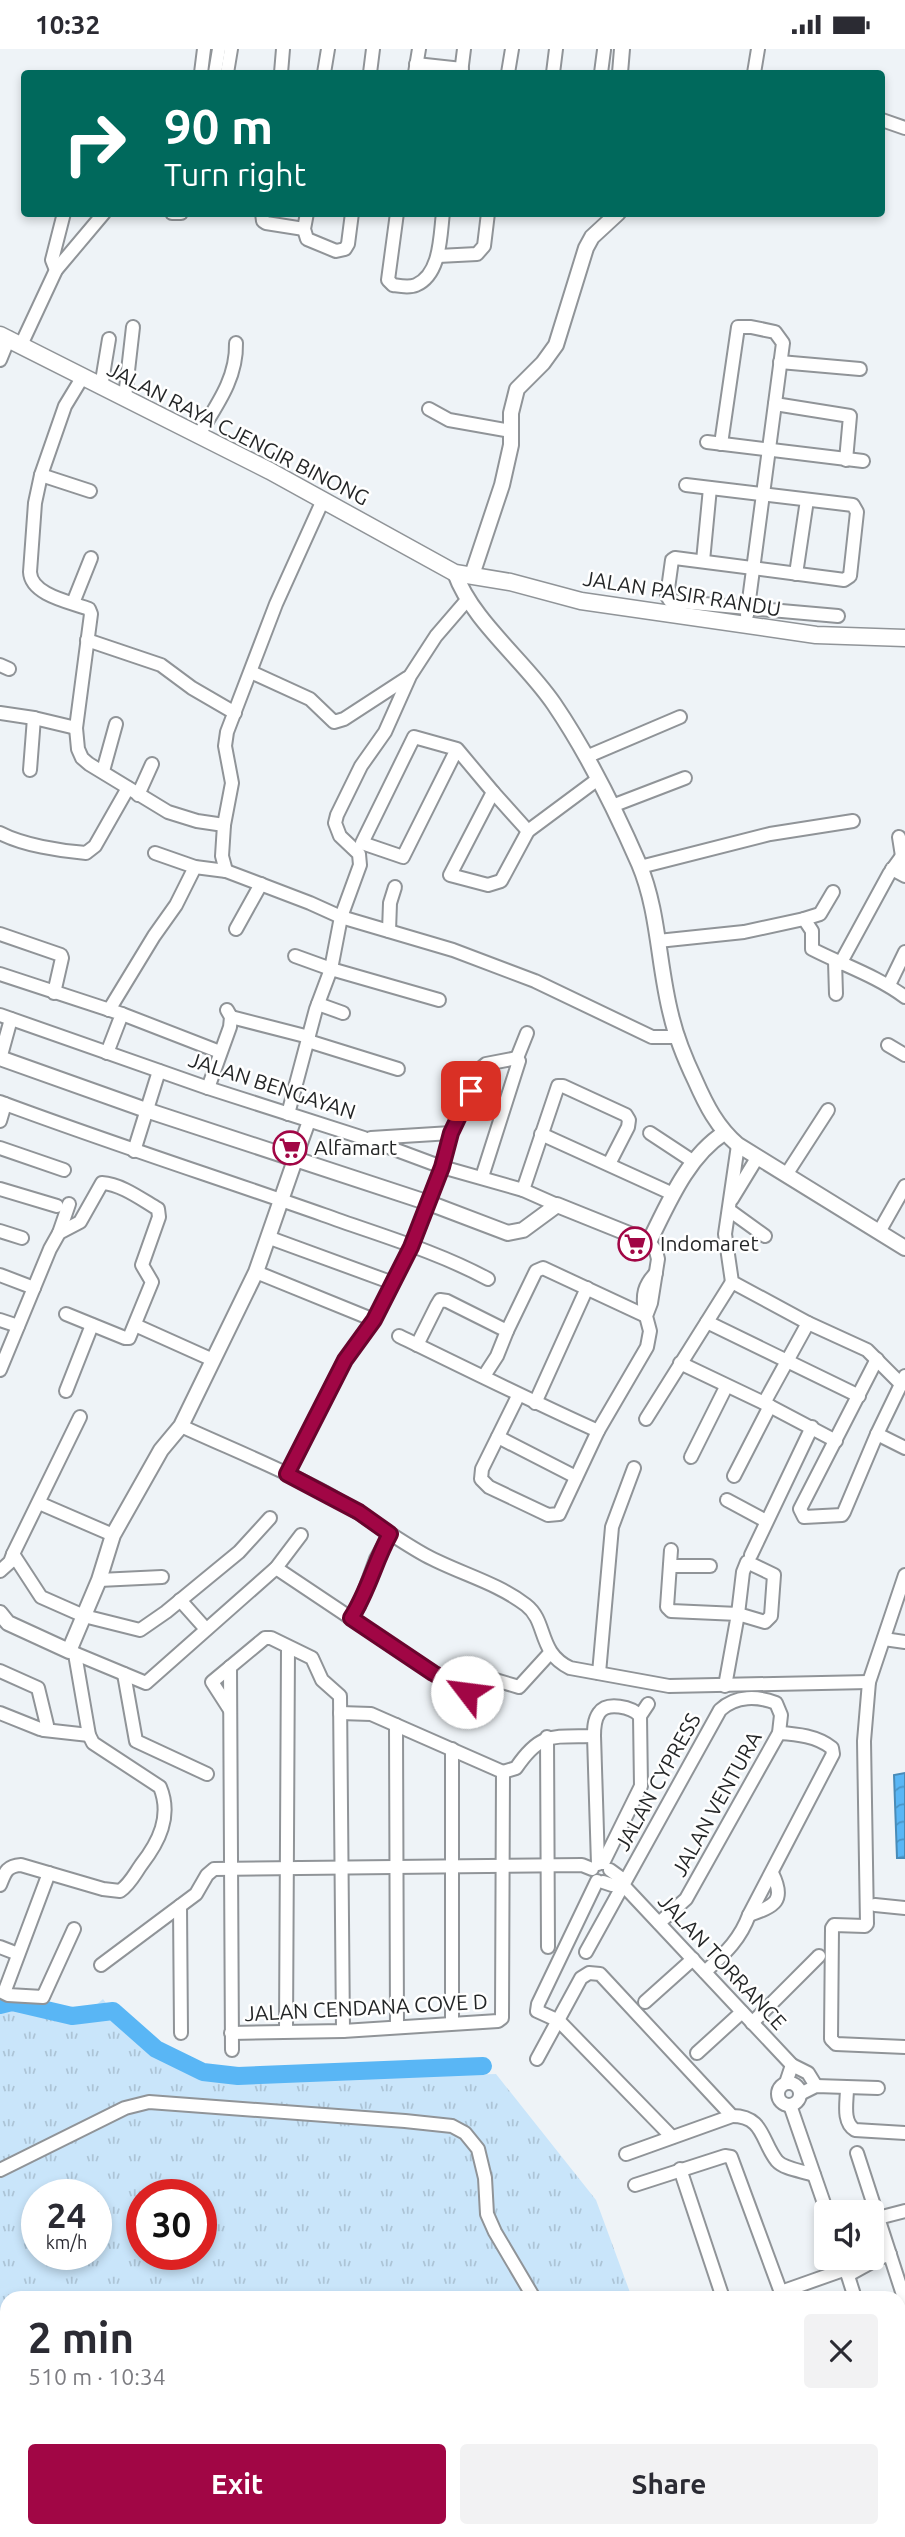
<!DOCTYPE html>
<html lang="en">
<head>
<meta charset="utf-8">
<style>
  :root { --surface:#fff; --page:#f2f2f3; --text:#2b2b33; --muted:#7c7c81; --accent:#a10645 }
  body { margin:0; font-family:Ubuntu,sans-serif; background:var(--page); color:var(--text); height:100vh; display:flex; flex-direction:column; font-size:26px; white-space:nowrap }
  * { box-sizing:border-box; margin:0 }
  p { font-size:23px; color:var(--muted) }
  .icon { flex:none; width:38px; height:38px; fill:none; stroke:currentColor; stroke-width:2; stroke-linecap:round; stroke-linejoin:round }
  .map { position:relative; flex:1; overflow:hidden }
  .panel { position:absolute; left:0px; top:2242px; width:906px; height:247px; display:flex; flex-direction:column; background:var(--surface); border-radius:21px 21px 0 0; box-shadow:0 4px 10px #0003 }
  .panel>* { flex:none }
  .hud { position:absolute; left:21px; top:21px; width:864px; height:147px; border-radius:7px; box-shadow:0 4px 10px #0003; background:#00695c; color:#fff; overflow:hidden }
  .buttons { position:absolute; left:814px; top:2151px; display:grid; gap:14px }
  .buttons a { display:grid; place-items:center; width:70px; height:70px; border-radius:7px; background:var(--surface); box-shadow:0 4px 10px #0003; font-size:35px }
  .speed { position:absolute; left:21px; top:2130px; display:flex; gap:14px; font-size:35px; font-weight:700; text-align:center }
  .speed>* { display:grid; place-content:center; width:91px; height:91px; border-radius:50%; background:var(--surface); box-shadow:0 4px 10px #0003; line-height:1 }
  .speed small { font-size:18px; font-weight:400 }
  .speed .limit { border:10px solid #d22; background:#fff; color:#111 }
  .pin { position:absolute; display:grid; place-items:center; width:60px; height:60px; color:#fff; margin:-30px; border-radius:14px; box-shadow:0 4px 10px #0006 }
  .me { position:absolute; width:77px; margin:-38px; rotate:300deg; stroke-linejoin:round; filter:drop-shadow(0 0 5px #0008) }
  .turn { display:flex; align-items:center; gap:24px; height:147px; padding:0 28px; font-size:32px }
  .turn .icon { width:91px; height:91px; stroke-width:2.5 }
  .turn b { display:block; font-size:49px; line-height:60px }
  .round { display:grid; place-items:center; flex:none; width:74px; height:74px; border-radius:7px; background:var(--page) }
  .summary { display:flex; align-items:center; justify-content:space-between; height:119px; padding:0 28px }
  h1 { font-size:42px; font-weight:600; line-height:52px }
  .cta { display:flex; gap:14px; margin-top:auto; padding:14px 28px }
  .cta a { flex:1; height:80px; border-radius:7px; background:var(--accent); color:#fff; font-size:28px; font-weight:600; line-height:80px; text-align:center }
  .cta a+a { background:var(--page); color:var(--text) }
  .status { display:flex; justify-content:space-between; align-items:center; height:49px; padding:0 35px; background:var(--surface); direction:ltr }
  .status svg { height:19px; fill:currentColor }
  .map>svg:first-child { display:block }
  .grass { fill:url(#grass-tufts); fill-rule:evenodd }
  .water { fill:url(#water-waves); stroke:#498bb7; stroke-width:2 }
  .lines { fill:none; stroke-linecap:round; stroke-linejoin:round }
  .river { stroke:#59b6f5; stroke-width:18 }
  .minor-casing { stroke:#909498; stroke-width:16 }
  .tertiary-casing { stroke:#909498; stroke-width:18 }
  .secondary-casing { stroke:#909498; stroke-width:19 }
  .minor { stroke:#fff; stroke-width:12 }
  .tertiary { stroke:#fff; stroke-width:14 }
  .secondary { stroke:#fff; stroke-width:16 }
  .route-casing { stroke:#69042d; stroke-width:18 }
  .route { stroke:#a10645; stroke-width:12 }
  .labels { text-anchor:middle; stroke-width:5; stroke-linejoin:round; paint-order:stroke }
  .street-label { font-size:21px; fill:#242627; stroke:#fff }
  .poi-label { font-size:21px; fill:#242627; stroke:#fff; text-anchor:start }
</style>
</head>
<body>
<div class="status"><b>10:32</b><svg viewBox="0 0 49 12"><path d="M0 12V9h3v3zM5 12V6h3v6zM10 12V3h3v9zM15 12V0h3v12zM26 1h20v11H26zM47 4h2v5h-2z"/></svg></div>
<div class="map">
<svg width="905" height="2488" viewBox="0 0 905 2488">
  <defs>
    <pattern id="grass-tufts" width="24" height="20" patternUnits="userSpaceOnUse" patternTransform="scale(1.75)"><rect width="24" height="20" fill="#c9e5fa"/><path d="M3 7l-1-3M5 7V3M7 7l1-3M15 17l-1-3M17 17v-4M19 17l1-3" fill="none" stroke="#acc4d6"/></pattern>
    <pattern id="water-waves" width="16" height="10" patternUnits="userSpaceOnUse" patternTransform="scale(1.75)"><rect width="16" height="10" fill="#59b6f5"/><path d="M0 5q4-4 8 0t8 0" fill="none" stroke="#4994c6"/></pattern>
  </defs>
  <rect width="100%" height="100%" fill="#eef3f7"/>
  <!-- grass -->
  <path class="grass" d="M21 1944 62 1959 94 1958 103 1950 130 1988 181 2018 221 2030 270 2032 496 2025 596 2151 632 2249H7V2482H789V2488H0V1950ZM37 2146H96V2205H37ZM142 2146H201V2205H142Z"/>
  <!-- water -->
  <polygon class="water" points="905,1724 905,1809 897,1809 894,1726"/>
  <g class="lines">
    <!-- river -->
    <polyline class="river" points="0,1956 12,1953 72,1967 113,1962 156,2000 203,2023 238,2027 483,2017"/>
    <defs>
      <g id="minor">
        <polyline points="416,15 462,20"/>
        <polyline points="201,24 204,0"/>
        <polyline points="215,24 219,0"/>
        <polyline points="227,24 231,0"/>
        <polyline points="281,24 283,0"/>
        <polyline points="324,24 328,0"/>
        <polyline points="370,24 373,0"/>
        <polyline points="415,24 419,0"/>
        <polyline points="461,24 464,0"/>
        <polyline points="508,24 512,0"/>
        <polyline points="553,24 556,0"/>
        <polyline points="601,24 604,1"/>
        <polyline points="754,24 758,0"/>
        <polyline points="882,71 905,79"/>
        <polyline points="172,164 181,164"/>
        <polyline points="262,164 263,172 266,174 304,180"/>
        <polyline points="307,164 304,180 307,190 336,202 345,200 348,195 352,164"/>
        <path d="M397 164 388 231 393 236C400 237 409 239 416 236 441 225 440 187 443 164"/>
        <polyline points="438,207 477,205 484,197 488,164"/>
        <polyline points="56,221 52,211 64,164"/>
        <polyline points="21,296 56,221 104,164"/>
        <polyline points="0,311 9,289"/>
        <polyline points="780,313 860,320"/>
        <path d="M82 329 65 357 41 426 35 454 30 523C31 546 70 553 89 560L91 565 76 679 78 700 82 709 89 715 168 763 197 772 224 776"/>
        <polyline points="101,338 109,290"/>
        <polyline points="125,348 133,278"/>
        <polyline points="775,355 850,367 846,411"/>
        <polyline points="429,360 449,371 511,382"/>
        <path d="M198 387C216 357 237 330 236 294"/>
        <polyline points="707,393 863,412"/>
        <polyline points="721,395 738,278 751,278 775,283 783,294 747,566"/>
        <polyline points="41,426 90,442"/>
        <polyline points="686,436 853,456 857,463 850,527 844,531 837,530 675,509 672,511 667,547 670,552 838,567"/>
        <polyline points="703,512 710,439"/>
        <polyline points="796,525 807,451"/>
        <polyline points="73,554 91,509"/>
        <polyline points="87,591 161,616 192,639 235,664"/>
        <polyline points="0,616 9,620"/>
        <polyline points="251,623 310,650 334,673 344,670 407,629"/>
        <polyline points="0,664 34,669 76,679"/>
        <polyline points="457,700 403,808 362,794 414,688 457,700 493,743 450,826 488,836 501,832 528,782 598,730"/>
        <polyline points="586,708 680,668"/>
        <polyline points="30,721 34,669"/>
        <polyline points="103,722 116,675"/>
        <polyline points="493,743 528,782"/>
        <polyline points="138,746 152,715"/>
        <polyline points="612,757 685,729"/>
        <path d="M0 784C23 796 60 802 86 804L95 797 128 739"/>
        <polyline points="899,788 902,807"/>
        <polyline points="155,804 195,818 226,822 310,854 341,868 453,901 535,932 652,988 678,988"/>
        <polyline points="640,818 770,785 853,772"/>
        <polyline points="892,820 905,827"/>
        <polyline points="226,822 222,807 224,776 232,734 225,697 227,683 276,555 323,451"/>
        <polyline points="804,870 820,865 833,843"/>
        <polyline points="236,880 261,835"/>
        <polyline points="389,882 390,854 395,838"/>
        <polyline points="0,885 61,906 62,909 54,944"/>
        <path d="M658 892 744 883 804 870 812 882V900C843 916 877 927 905 948"/>
        <polyline points="295,907 331,920 439,951"/>
        <polyline points="835,912 836,945"/>
        <polyline points="840,915 889,825 902,807 905,817"/>
        <polyline points="0,925 122,965 107,1004"/>
        <polyline points="889,936 905,903"/>
        <polyline points="318,955 343,964"/>
        <polyline points="109,961 154,887 176,856 195,818"/>
        <polyline points="122,965 220,1003"/>
        <polyline points="0,966 208,1039 364,1089 442,1118 523,1141 557,1156"/>
        <polyline points="231,968 309,988"/>
        <polyline points="308,992 398,1020"/>
        <polyline points="888,996 905,1006"/>
        <polyline points="517,1009 527,984"/>
        <polyline points="0,1010 11,970"/>
        <polyline points="208,1039 230,978 231,968 227,961"/>
        <path d="M0 1053C107 1093 216 1128 324 1166 379 1186 436 1202 488 1230"/>
        <polyline points="288,1065 316,960 331,920 341,868 360,816 359,805 340,787 335,774 337,766 361,717 385,683 410,627 436,587 467,551"/>
        <polyline points="0,1072 5,1055"/>
        <polyline points="650,1084 694,1113"/>
        <polyline points="541,1085 673,1145"/>
        <polyline points="371,1089 451,1084"/>
        <polyline points="738,1096 725,1185 732,1233 808,1274 867,1301 901,1335"/>
        <polyline points="0,1099 64,1121"/>
        <polyline points="134,1102 159,1022"/>
        <polyline points="295,1111 309,1072"/>
        <polyline points="786,1126 828,1061"/>
        <polyline points="0,1140 57,1157"/>
        <polyline points="523,1141 558,1037 563,1037 626,1066 629,1071 628,1078 609,1115"/>
        <polyline points="732,1150 757,1109"/>
        <polyline points="729,1161 765,1187"/>
        <polyline points="0,1182 22,1189"/>
        <polyline points="879,1183 905,1137"/>
        <polyline points="59,1184 69,1155"/>
        <polyline points="270,1189 393,1234"/>
        <polyline points="256,1223 374,1271"/>
        <polyline points="0,1226 34,1239"/>
        <path d="M645 1263C642 1246 644 1236 656 1224"/>
        <polyline points="0,1271 18,1277"/>
        <polyline points="707,1273 859,1347"/>
        <polyline points="135,1276 213,1311"/>
        <polyline points="507,1282 536,1222 543,1219 646,1267"/>
        <path d="M399 1287C465 1319 531 1352 598 1382"/>
        <polyline points="417,1296 437,1256 440,1251 447,1252 507,1282 497,1307 484,1327"/>
        <polyline points="877,1310 800,1460 804,1468 842,1466 844,1463 877,1385 905,1327"/>
        <polyline points="680,1314 764,1354 836,1392"/>
        <path d="M0 1321 50 1200 59 1184 80 1173 102 1134C121 1135 141 1150 158 1160L159 1168 142 1216 152 1233 129 1289H125L66 1265"/>
        <polyline points="66,1342 92,1276"/>
        <polyline points="518,1347 482,1420 481,1430 489,1438 548,1466 559,1465 598,1382 647,1298 650,1282 646,1267 651,1254 658,1210 656,1202 649,1193"/>
        <polyline points="535,1354 587,1239"/>
        <polyline points="764,1354 808,1274"/>
        <polyline points="646,1370 732,1233"/>
        <path d="M181 1377C229 1399 279 1419 326 1444 360 1463 391 1487 425 1506 458 1524 496 1533 526 1556 548 1573 537 1603 570 1619L669 1637 869 1633"/>
        <polyline points="877,1385 905,1399"/>
        <polyline points="498,1388 576,1428"/>
        <polyline points="691,1408 726,1338"/>
        <polyline points="287,1425 345,1311 374,1271 411,1198 442,1118 451,1084 480,1020 486,1015 517,1009 519,1012 482,1128"/>
        <polyline points="734,1427 770,1357"/>
        <polyline points="727,1451 766,1472"/>
        <polyline points="39,1454 113,1486"/>
        <polyline points="671,1501 667,1558 671,1562 738,1565 765,1573 771,1567 774,1526 747,1513 743,1523 738,1565 725,1637"/>
        <polyline points="13,1505 80,1368"/>
        <polyline points="751,1506 812,1378"/>
        <polyline points="670,1517 710,1517"/>
        <polyline points="276,1519 433,1624 467,1643 473,1642 485,1628 519,1638 550,1604"/>
        <polyline points="0,1522 10,1513 13,1505 41,1548 84,1567 140,1581 166,1563 239,1503 270,1469"/>
        <polyline points="905,1526 869,1633 864,1692 867,1875 865,1877 834,1876 832,1879 831,1990 836,1995 905,1998"/>
        <polyline points="99,1531 162,1528"/>
        <polyline points="180,1551 205,1579"/>
        <polyline points="351,1569 359,1557 376,1510 390,1485"/>
        <polyline points="884,1590 905,1593"/>
        <polyline points="69,1602 146,1634 276,1519 301,1486"/>
        <polyline points="230,1618 232,2001"/>
        <polyline points="0,1622 38,1639 47,1676 44,1681 40,1680 0,1664"/>
        <polyline points="599,1624 612,1478 634,1419"/>
        <polyline points="124,1625 136,1692 207,1725"/>
        <polyline points="230,1661 212,1633 265,1589 271,1589 312,1609 322,1631 340,1647 343,1982"/>
        <polyline points="340,1664 371,1665 503,1723"/>
        <polyline points="396,1676 397,1977"/>
        <polyline points="44,1681 89,1686"/>
        <polyline points="594,1687 598,1815"/>
        <polyline points="547,1688 548,1898"/>
        <polyline points="452,1700 452,1974"/>
        <path d="M503 1723 516 1719C541 1682 553 1688 594 1687 594 1680 594 1671 599 1664 607 1652 632 1658 640 1667"/>
        <polyline points="603,1814 641,1737 640,1667 648,1655"/>
        <polyline points="610,1821 621,1829 623,1836 792,2016"/>
        <polyline points="49,1824 4,1944 8,1946 43,1948 74,1880"/>
        <polyline points="597,1832 538,1955 537,1962 559,1972 672,2088"/>
        <polyline points="603,1833 612,1836 623,1836"/>
        <path d="M0 1836C5 1824 6 1817 21 1816L103 1840 120 1842C130 1835 134 1826 141 1816 159 1793 172 1767 160 1738L93 1694 89 1686 75 1605"/>
        <polyline points="875,1856 905,1859"/>
        <polyline points="180,1857 181,1984"/>
        <path d="M749 1866C775 1857 786 1852 772 1824"/>
        <polyline points="0,1898 18,1905"/>
        <path d="M586 1903 720 1661C736 1646 758 1647 776 1654L781 1666 779 1684 686 1850 659 1874"/>
        <polyline points="101,1916 196,1845 207,1826 214,1820 582,1816 592,1820"/>
        <path d="M705 1923C724 1905 740 1891 749 1866L833 1705 832 1699C817 1687 797 1685 779 1684"/>
        <polyline points="645,1953 693,1910"/>
        <polyline points="752,1974 819,1907"/>
        <polyline points="286,1982 288,1598"/>
        <polyline points="231,1984 343,1982 498,1972 502,1969 503,1723"/>
        <polyline points="697,2004 742,1963"/>
        <path d="M537 2010 581 1929 589 1924 600 1925 732 2067C764 2067 761 2092 777 2112 784 2120 803 2122 814 2126"/>
        <polyline points="786,2034 792,2016 808,2024 816,2037"/>
        <circle cx="789" cy="2045" r="11"/>
        <path d="M847 2039C847 2053 842 2073 855 2081L905 2084"/>
        <polyline points="800,2045 816,2037 878,2039"/>
        <polyline points="790,2056 827,2163"/>
        <polyline points="857,2104 905,2252"/>
        <polyline points="626,2105 732,2067"/>
        <polyline points="680,2120 723,2249"/>
        <polyline points="0,2121 125,2059 149,2053 405,2072 452,2077 465,2084 478,2100 485,2129 487,2165 495,2183 534,2249"/>
        <polyline points="635,2136 725,2107 731,2108 783,2249"/>
        <polyline points="878,2169 905,2162"/>
        <polyline points="842,2208 855,2249"/>
        <polyline points="843,2212 857,2208"/>
        <path d="M848 2226C862 2219 875 2210 890 2205"/>
        <polyline points="781,2243 846,2220"/>
        <polyline points="900,2379 905,2395"/>
        <polyline points="723,2482 744,2488"/>
      </g>
      <g id="tertiary">
        <polyline points="620,24 622,0"/>
        <path d="M455 524C472 572 525 612 554 655 588 705 615 760 639 815 659 862 658 916 671 966 676 988 685 1010 695 1031 706 1056 717 1078 738 1096L905 1199"/>
        <polyline points="472,526 502,436 511,396 511,364 517,340 543,314 556,296 586,199 592,188 618,164"/>
        <path d="M0 1009 146 1061 429 1154 508 1184 523 1181 557 1156 649 1193C668 1155 687 1108 724 1084"/>
        <polyline points="0,1564 8,1574 69,1602 99,1531 113,1486 161,1401 181,1377 256,1223 295,1111"/>
      </g>
      <polyline id="secondary" points="0,286 270,422 455,524 510,533 581,552 816,586 905,589"/>
    </defs>
    <!-- minor casing -->
    <use href="#minor" class="minor-casing"/>
    <!-- tertiary casing -->
    <use href="#tertiary" class="tertiary-casing"/>
    <!-- secondary casing -->
    <use href="#secondary" class="secondary-casing"/>
    <!-- minor -->
    <use href="#minor" class="minor"/>
    <!-- tertiary -->
    <use href="#tertiary" class="tertiary"/>
    <!-- secondary -->
    <use href="#secondary" class="secondary"/>
  </g>
  <g class="lines">
    <defs>
      <path id="route" d="M467 1643 433 1624 351 1569C368 1543 375 1512 390 1485L359 1463 287 1425 345 1311 374 1271 411 1198 442 1118 451 1084 471 1042"/>
    </defs>
    <!-- route casing -->
    <use href="#route" class="route-casing"/>
    <!-- route -->
    <use href="#route" class="route"/>
  </g>
  <!-- icons -->
  <defs>
    <symbol id="supermarket-ring" viewBox="-11 -11 22 22"><circle r="9.5" fill="#fff" stroke="#a10645" stroke-width="1.5"/><path d="M-6-5.5h2.5l.6 2H6L4.5 2H-2.5L-4.4-4H-6ZM-1.5 3.2a1.3 1.3 0 1 0 .1 0ZM3 3.2a1.3 1.3 0 1 0 .1 0Z" fill="#a10645"/></symbol>
  </defs>
  <g fill-rule="evenodd">
    <use href="#supermarket-ring" x="271" y="1080" width="38" height="38"/>
    <use href="#supermarket-ring" x="616" y="1176" width="38" height="38"/>
  </g>
  <g class="labels">
    <!-- street labels -->
    <g class="street-label">
      <text transform="translate(238 385) rotate(27)" y="7">JALAN RAYA CJENGIR BINONG</text>
      <text transform="translate(682 545) rotate(9)" y="7">JALAN PASIR RANDU</text>
      <text transform="translate(272 1037) rotate(18)" y="7">JALAN BENGAYAN</text>
      <text transform="translate(658 1733) rotate(-61)" y="7">JALAN CYPRESS</text>
      <text transform="translate(717 1755) rotate(-61)" y="7">JALAN VENTURA</text>
      <text transform="translate(722 1913) rotate(47)" y="7">JALAN TORRANCE</text>
      <text transform="translate(366 1959) rotate(-3)" y="7">JALAN CENDANA COVE D</text>
    </g>
    <!-- poi labels -->
    <g class="poi-label">
      <text x="314" y="1106">Alfamart</text>
      <text x="660" y="1202">Indomaret</text>
    </g>
  </g>
</svg>
<div class="buttons">
<a><svg class="icon" aria-label="sound" viewBox="0 0 24 24"><path d="M4 9h4l5-4v14l-5-4H4zM17 9q2 3 0 6"/></svg></a>
</div>
<div class="speed"><div>24<small>km/h</small></div><div class="limit">30</div></div>
<div class="pin" style="left:471px;top:1042px;background:#d93025"><svg class="icon" aria-label="arrive" viewBox="0 0 24 24"><path d="M6 21V4h12l-3 4 3 4H6"/></svg></div>
<svg class="me" style="left:467px;top:1643px" viewBox="-20 -20 40 40"><circle r="19" fill="#fff"/><path d="M0-13L10 11 0 6-10 11z" fill="#a10645"/></svg>
<div class="hud">
<div class="turn"><svg class="icon" aria-label="right" viewBox="0 0 24 24"><path d="M7 20v-9h11M14 6l5 5-5 5"/></svg><div><b>90 m</b>Turn right</div></div>
</div>
<section class="panel">
<div class="summary"><div><h1>2 min</h1><p>510 m · 10:34</p></div><a class="round"><svg class="icon" aria-label="close" viewBox="0 0 24 24"><path d="M6 6l12 12M18 6L6 18"/></svg></a></div>
<div class="cta"><a>Exit</a><a>Share</a></div>
</section>
</div>
</body>
</html>
